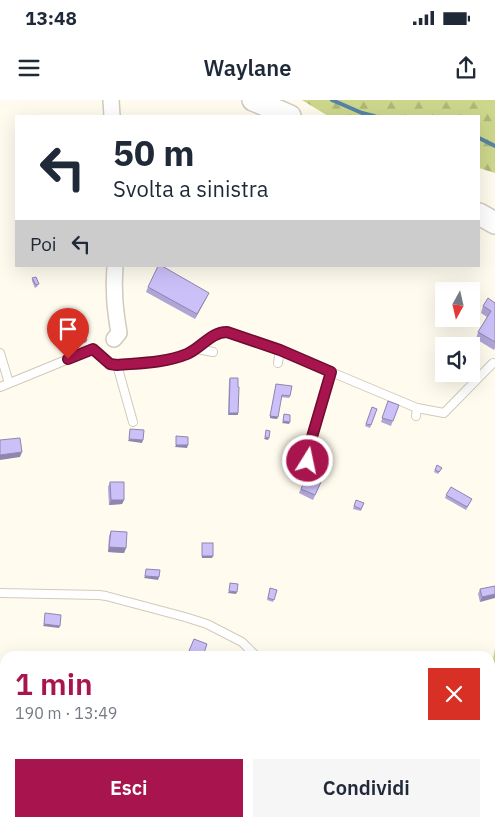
<!DOCTYPE html>
<html lang="it">
<head>
<meta charset="utf-8">
<style>
  :root { --surface:#fff; --page:#f6f6f7; --text:#1f2937; --muted:#747a83; --accent:#a8144d }
  body { margin:0; font-family:"IBM Plex Sans",sans-serif; background:var(--page); color:var(--text); height:100vh; display:flex; flex-direction:column; font-size:19px; white-space:nowrap }
  * { box-sizing:border-box; margin:0 }
  p { font-size:16px; color:var(--muted) }
  .icon { flex:none; width:28px; height:28px; fill:none; stroke:currentColor; stroke-width:2; stroke-linecap:round; stroke-linejoin:round }
  .map { position:relative; flex:1; overflow:hidden }
  .panel { position:absolute; left:0px; top:551px; width:495px; height:176px; display:flex; flex-direction:column; background:var(--surface); border-radius:15px 15px 0 0; box-shadow:0 5px 20px #0002 }
  .panel>* { flex:none }
  .banner { position:absolute; left:15px; top:15px; width:465px; height:152px; border-radius:0px; box-shadow:0 5px 20px #0002; background:#fff; color:var(--text); overflow:hidden }
  .needle { width:32px; rotate:188deg }
  .buttons { position:absolute; left:435px; top:182px; display:grid; gap:10px }
  .buttons a { display:grid; place-items:center; width:45px; height:45px; border-radius:0px; background:var(--surface); box-shadow:0 5px 20px #0002; font-size:25px }
  .pin { position:absolute; display:grid; place-items:center; width:42px; height:42px; color:#fff; margin:-51px -21px; border-radius:50% 50% 50% 0; rotate:-45deg; box-shadow:0 0 5px #0007 }
  .pin .icon { rotate:45deg }
  .me { position:absolute; width:55px; margin:-28px; rotate:10deg; stroke-linejoin:round; filter:drop-shadow(0 0 4px #0008) }
  .turn { display:flex; align-items:center; gap:18px; height:105px; padding:0 15px; font-size:22px }
  .turn .icon { width:65px; height:65px; stroke-width:2.5 }
  .turn b { display:block; font-size:35px; line-height:42px }
  .then { display:flex; align-items:center; height:48px; padding:0 15px; background:#0003; gap:10px; font-size:19px }
  .round { display:grid; place-items:center; flex:none; width:52px; height:52px; border-radius:0px; background:var(--page) }
  .head { display:flex; align-items:center; justify-content:space-between; height:85px; padding:0 15px }
  h1 { font-size:30px; font-weight:600; line-height:38px; color:var(--accent) }
  .cta { display:flex; gap:10px; margin-top:auto; padding:10px 15px }
  .cta a { flex:1; height:58px; border-radius:0px; background:var(--accent); color:#fff; font-size:20px; font-weight:600; line-height:58px; text-align:center }
  .cta a+a { background:var(--page); color:var(--text) }
  .status { display:flex; justify-content:space-between; align-items:center; height:35px; padding:0 25px; background:var(--surface); direction:ltr }
  .status svg { height:14px; fill:currentColor }
  header { display:flex; justify-content:space-between; align-items:center; height:65px; padding:0 15px; background:var(--surface); font-size:22px; font-weight:600 }
  .map>svg:first-child { display:block }
  .forest { fill:url(#forest-firs) }
  .lines { fill:none; stroke-linecap:round; stroke-linejoin:round }
  .stream { stroke:#5684a6; stroke-width:4 }
  .lane-casing { stroke:#d0cbbb; stroke-width:10 }
  .street-casing { stroke:#d0cbbb; stroke-width:18 }
  .secondary-casing { stroke:#d0cbbb; stroke-width:24 }
  .lane { stroke:#fff; stroke-width:8 }
  .street { stroke:#fff; stroke-width:15 }
  .secondary { stroke:#fff; stroke-width:21 }
  .wall { fill:#afa5d6 }
  .shaded-wall { fill:#8f86ae }
  .building { fill:#ccc0f9; stroke:#8f86ae }
  .route-casing { stroke:#6d0d32; stroke-width:12 }
  .route { stroke:#a8144d; stroke-width:9 }
</style>
</head>
<body>
<div class="status"><b>13:48</b><svg viewBox="0 0 49 12"><path d="M0 12V9h3v3zM5 12V6h3v6zM10 12V3h3v9zM15 12V0h3v12zM26 1h20v11H26zM47 4h2v5h-2z"/></svg></div>
<header><svg class="icon" aria-label="menu" viewBox="0 0 24 24"><path d="M4 6h16M4 12h16M4 18h16"/></svg>Waylane<svg class="icon" aria-label="share" viewBox="0 0 24 24"><path d="M12 15V3M7 8l5-5 5 5M5 13v7h14v-7"/></svg></header>
<div class="map">
<svg width="495" height="727" viewBox="0 0 495 727">
  <defs>
    <pattern id="forest-firs" width="22" height="20" patternUnits="userSpaceOnUse" patternTransform="scale(1.25)"><rect width="22" height="20" fill="#cdd78c"/><path d="M5 1l3.5 6h-7zM16 11l3.5 6h-7z" fill="#afb777"/></pattern>
  </defs>
  <rect width="100%" height="100%" fill="#fffbee"/>
  <!-- forest -->
  <g class="forest">
    <polygon points="302,0 495,0 495,73 479,68 479,16 328,16"/>
    <polygon points="495,548 495,585 490,578 490,575"/>
    <polygon points="495,587 495,673 490,658 490,591"/>
  </g>
  <g class="lines">
    <!-- stream -->
    <g class="stream">
      <polyline points="332,0 362,13 374,16"/>
      <polyline points="479,38 495,46"/>
    </g>
    <defs>
      <g id="lane">
        <polyline points="197,249 213,252"/>
        <polyline points="280,250 331,272 307,354 308,361 323,371"/>
        <polyline points="0,253 9,283"/>
        <polyline points="117,265 133,322"/>
        <polyline points="331,272 417,308 416,316"/>
        <path d="M0 287 93 249 110 264 117 265C138 263 167 263 187 254 201 248 211 232 227 232L280 250 278 263"/>
        <polyline points="417,308 444,313 493,263"/>
        <polyline points="0,493 99,495 106,496 185,517 207,524 242,542 256,556"/>
        <polyline points="372,722 375,727"/>
      </g>
      <g id="street">
        <polyline points="111,0 112,16"/>
        <path d="M114 239 119 233C115 209 113 191 115 166"/>
      </g>
      <g id="secondary">
        <polyline points="253,0 290,16"/>
        <polyline points="479,114 495,123"/>
      </g>
    </defs>
    <!-- lane casing -->
    <use href="#lane" class="lane-casing"/>
    <!-- street casing -->
    <use href="#street" class="street-casing"/>
    <!-- secondary casing -->
    <use href="#secondary" class="secondary-casing"/>
    <!-- lane -->
    <use href="#lane" class="lane"/>
    <!-- street -->
    <use href="#street" class="street"/>
    <!-- secondary -->
    <use href="#secondary" class="secondary"/>
  </g>
  <!-- wall -->
  <g class="wall">
    <polygon points="32,178 38,186 35,188 32,181"/>
    <polygon points="148,187 207,197 195,219 146,192"/>
    <polygon points="495,203 495,248 494,250 476,239 478,232 487,217 481,213 483,206"/>
    <polygon points="72,230 87,240 86,242 72,248 69,242 70,240 74,238 71,232"/>
    <polygon points="230,278 238,287 238,315 228,315 229,280"/>
    <polygon points="276,284 290,296 289,298 281,297 277,319 270,318"/>
    <polygon points="388,301 399,305 391,326 381,322"/>
    <polygon points="372,307 377,309 370,328 365,326"/>
    <polygon points="437,365 442,368 438,374 434,372"/>
    <polygon points="309,370 318,381 321,382 313,400 299,393"/>
    <polygon points="110,382 124,400 122,404 109,405 108,387"/>
    <polygon points="446,395 471,401 466,410 445,398"/>
    <polygon points="364,403 361,411 353,409 354,406"/>
    <polygon points="111,431 126,448 124,453 108,452 109,436"/>
    <polygon points="495,486 480,502 478,494 480,489"/>
    <polygon points="270,488 277,490 273,502 267,500"/>
    <polygon points="194,539 207,544 203,556 197,556 188,553"/>
  </g>
  <!-- shaded-wall -->
  <g class="shaded-wall">
    <polygon points="209,193 207,197 195,219 197,214"/>
    <polygon points="87,240 86,242 72,248 73,246"/>
    <polygon points="229,313 238,313 238,315 228,315"/>
    <polygon points="270,316 278,317 277,319 270,318"/>
    <polygon points="283,321 290,322 289,324 282,323"/>
    <polygon points="265,337 269,338 268,340 264,339"/>
    <polygon points="129,339 143,340 142,343 128,341"/>
    <polygon points="176,345 188,345 187,348 175,347"/>
    <polygon points="22,352 20,357 0,360 0,355"/>
    <polygon points="111,400 124,400 122,404 109,405"/>
    <polygon points="109,447 126,448 124,453 108,452"/>
    <polygon points="202,456 213,456 212,458 202,458"/>
    <polygon points="145,476 159,477 158,480 144,478"/>
    <polygon points="229,491 237,492 236,494 228,493"/>
    <polygon points="495,494 495,498 480,502 482,497"/>
    <polygon points="44,524 60,526 59,528 43,526"/>
  </g>
  <!-- building -->
  <g class="building">
    <polygon points="158,166 162,166 209,193 197,214 148,187"/>
    <polygon points="36,177 39,184 36,185 32,178"/>
    <polygon points="488,198 495,203 495,242 478,232 491,211 483,206"/>
    <polygon points="81,226 87,240 73,246 70,240 76,237 72,230"/>
    <polygon points="230,278 238,278 238,287 239,287 238,313 229,313"/>
    <polygon points="276,284 292,286 290,296 282,295 278,317 270,316"/>
    <polygon points="388,301 399,305 393,321 382,318"/>
    <polygon points="372,307 377,309 371,325 366,324"/>
    <polygon points="284,314 290,315 290,322 283,321"/>
    <polygon points="130,329 144,330 143,340 129,339"/>
    <polygon points="266,330 270,331 269,338 265,337"/>
    <polygon points="176,336 188,337 188,345 176,345"/>
    <polygon points="20,338 22,352 0,355 0,340"/>
    <polygon points="437,365 442,368 439,372 435,370"/>
    <polygon points="309,370 320,375 317,381 321,382 315,395 301,389"/>
    <polygon points="110,382 124,382 124,400 111,400"/>
    <polygon points="451,387 472,399 467,407 446,395"/>
    <polygon points="356,400 364,403 361,409 354,406"/>
    <polygon points="111,431 127,432 126,448 109,447"/>
    <rect x="202" y="443" width="11" height="13"/>
    <polygon points="146,469 160,470 159,477 145,476"/>
    <polygon points="230,483 238,484 237,492 229,491"/>
    <polygon points="495,486 495,494 482,497 480,489"/>
    <polygon points="270,488 277,490 274,500 268,498"/>
    <polygon points="45,513 61,515 60,526 44,524"/>
    <polygon points="194,539 207,544 203,556 189,551"/>
  </g>
  <g class="lines">
    <defs>
      <path id="route" d="M68 259 93 249 110 264 117 265C139 263 165 263 187 254 201 248 211 232 227 232L280 250 331 272 307 354 308 361"/>
    </defs>
    <!-- route casing -->
    <use href="#route" class="route-casing"/>
    <!-- route -->
    <use href="#route" class="route"/>
  </g>
</svg>
<div class="buttons">
<a><svg class="needle" viewBox="-14 -14 28 28"><path d="M0-13l5 13h-10z" fill="#e53935"/><path d="M0 13l5-13h-10z" fill="#747a83"/></svg></a>
<a><svg class="icon" aria-label="sound" viewBox="0 0 24 24"><path d="M4 9h4l5-4v14l-5-4H4zM17 9q2 3 0 6"/></svg></a>
</div>
<div class="pin" style="left:68px;top:259px;background:#d93025"><svg class="icon" aria-label="arrive" viewBox="0 0 24 24"><path d="M6 21V4h12l-3 4 3 4H6"/></svg></div>
<svg class="me" style="left:308px;top:361px" viewBox="-20 -20 40 40"><circle r="17" fill="#a8144d" stroke="#fff" stroke-width="3"/><path d="M0-11L8 9 0 5-8 9z" fill="#fff"/></svg>
<div class="banner">
<div class="turn"><svg class="icon" aria-label="left" viewBox="0 0 24 24"><path d="M17 20v-9H6M10 6l-5 5 5 5"/></svg><div><b>50 m</b>Svolta a sinistra</div></div>
<div class="then">Poi<svg class="icon" aria-label="left" viewBox="0 0 24 24"><path d="M17 20v-9H6M10 6l-5 5 5 5"/></svg></div>
</div>
<section class="panel">
<div class="head"><div><h1>1 min</h1><p>190 m · 13:49</p></div><a class="round" style="background:#d93025;color:#fff"><svg class="icon" aria-label="close" viewBox="0 0 24 24"><path d="M6 6l12 12M18 6L6 18"/></svg></a></div>
<div class="cta"><a>Esci</a><a>Condividi</a></div>
</section>
</div>
</body>
</html>
